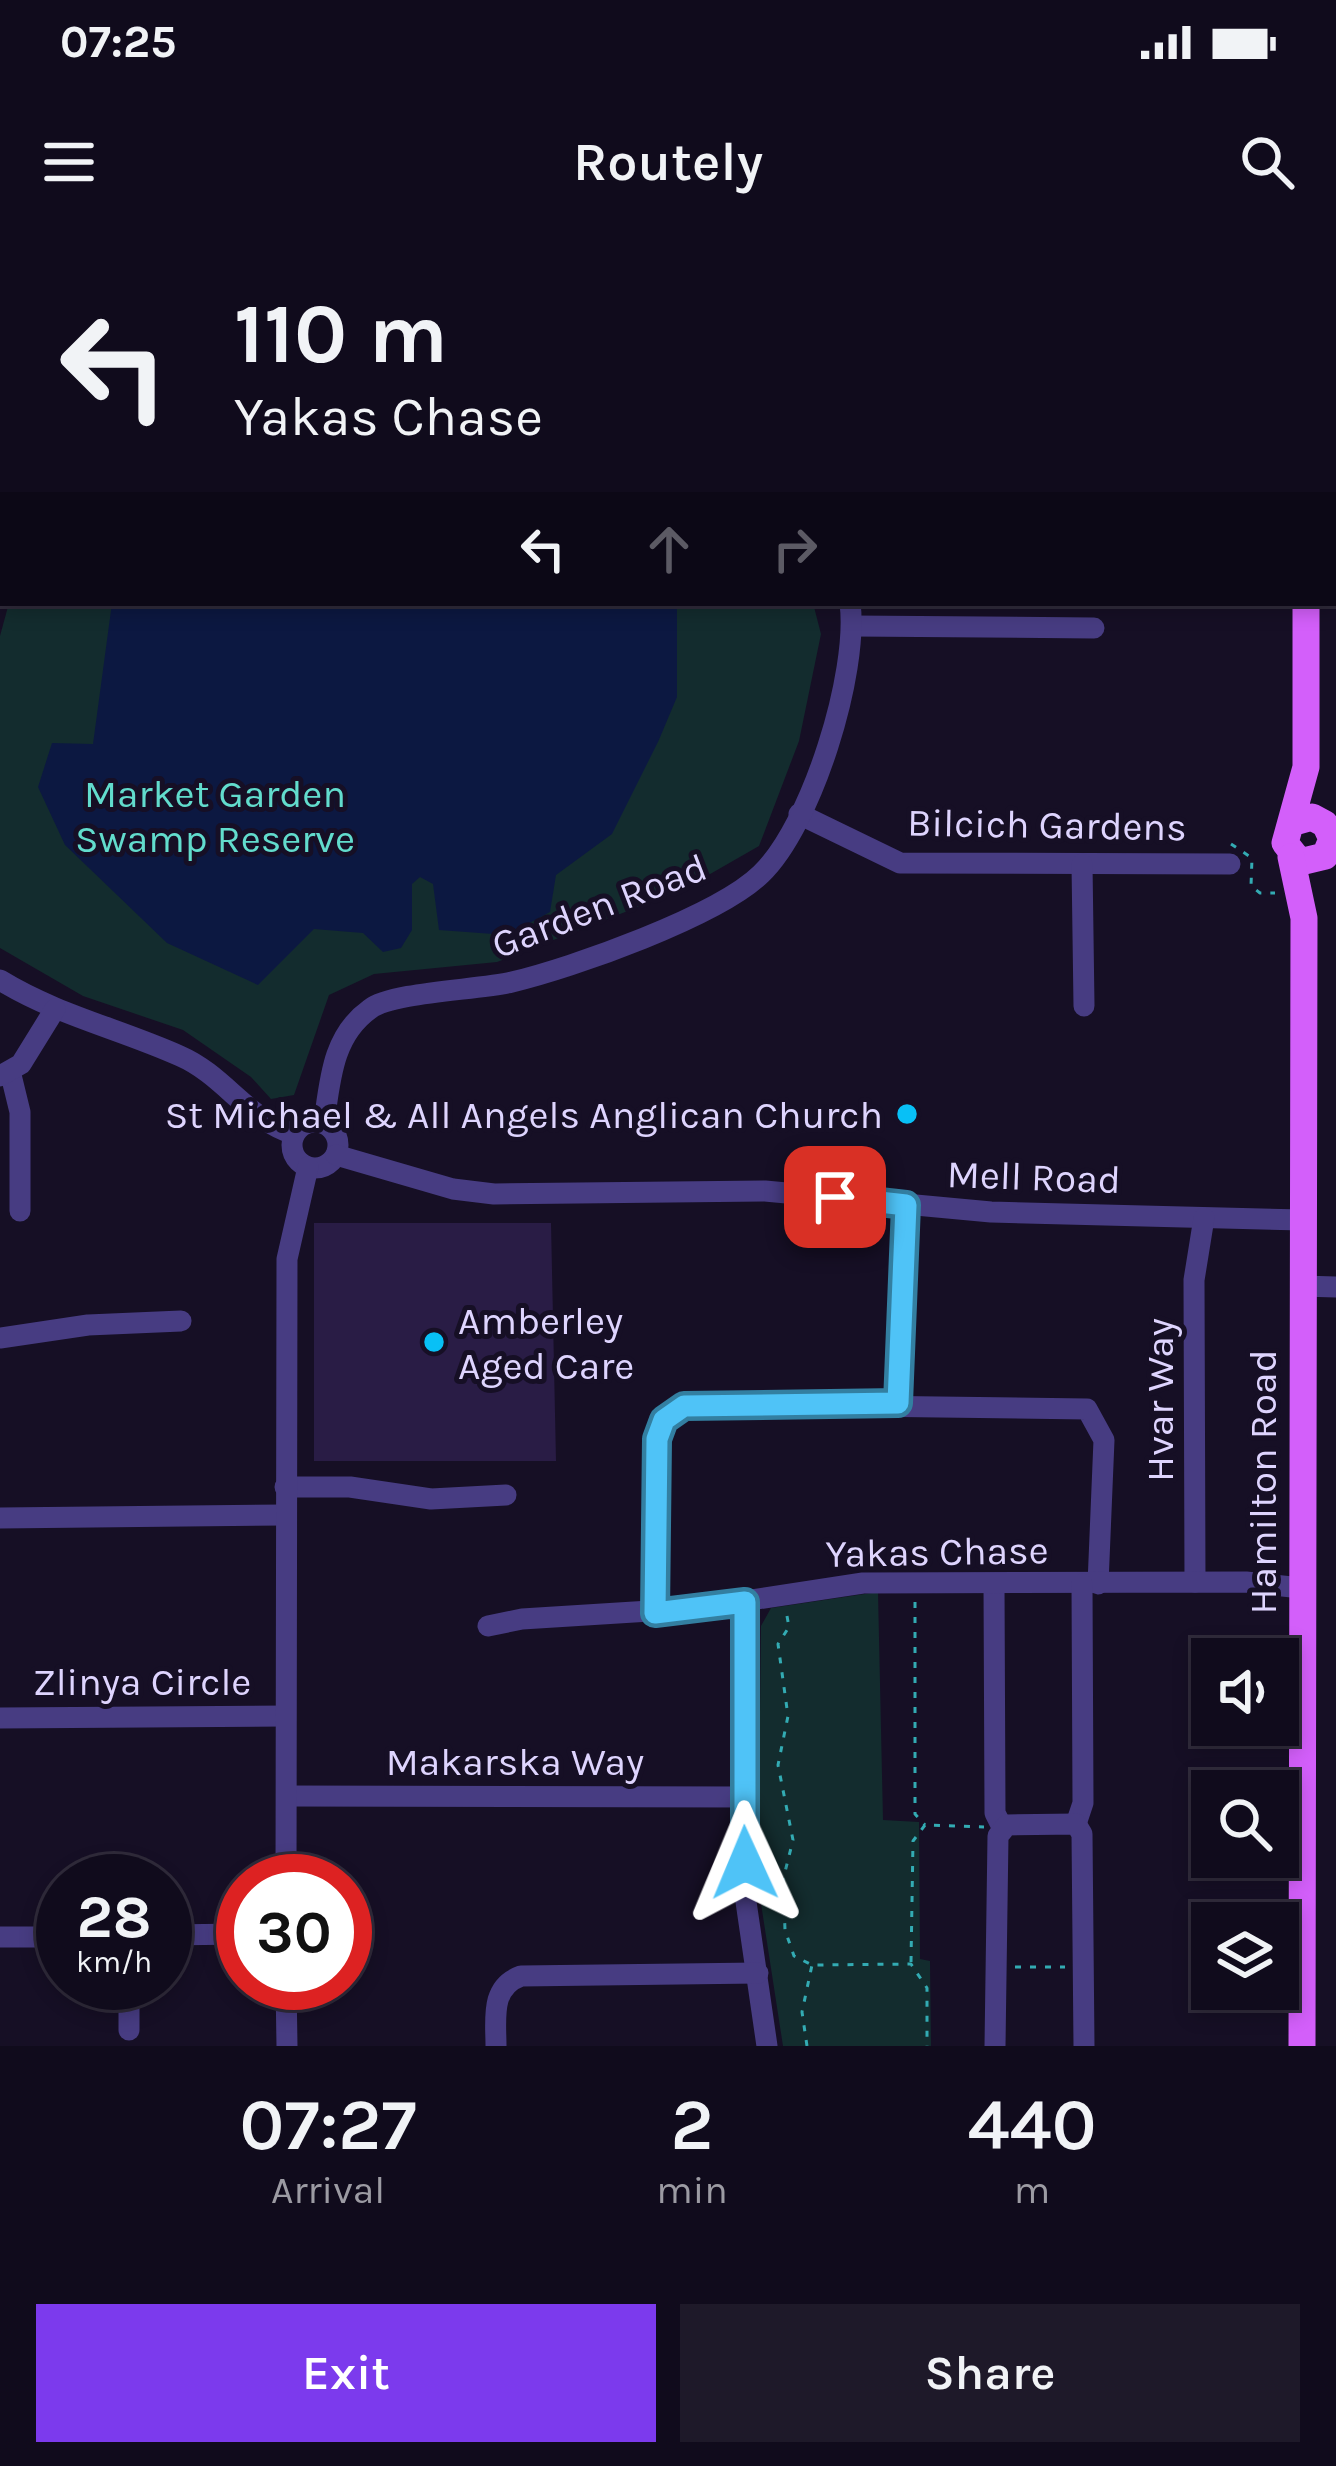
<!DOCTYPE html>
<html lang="en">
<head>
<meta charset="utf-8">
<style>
  :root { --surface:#100b1c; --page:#1e1929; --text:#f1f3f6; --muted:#9c9ba3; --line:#302b3b; --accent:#7c3aed }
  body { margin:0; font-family:Karla,sans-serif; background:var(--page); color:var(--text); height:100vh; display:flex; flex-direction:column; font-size:45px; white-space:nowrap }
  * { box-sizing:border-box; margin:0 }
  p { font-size:39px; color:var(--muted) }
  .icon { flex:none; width:66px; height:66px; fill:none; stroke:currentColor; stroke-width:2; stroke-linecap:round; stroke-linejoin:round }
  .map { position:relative; height:1806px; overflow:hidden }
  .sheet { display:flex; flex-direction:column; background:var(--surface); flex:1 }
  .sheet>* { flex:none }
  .banner { position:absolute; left:0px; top:0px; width:1338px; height:366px; box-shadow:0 6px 18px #0003,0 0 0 3px var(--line); background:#100b1c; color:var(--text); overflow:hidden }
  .fabs { position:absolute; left:1191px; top:1398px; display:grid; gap:24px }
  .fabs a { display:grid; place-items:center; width:108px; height:108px; border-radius:0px; background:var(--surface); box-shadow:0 6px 18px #0003,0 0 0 3px var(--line); font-size:60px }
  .speed { position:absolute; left:36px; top:1614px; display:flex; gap:24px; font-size:60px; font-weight:700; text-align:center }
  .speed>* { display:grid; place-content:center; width:156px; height:156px; border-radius:50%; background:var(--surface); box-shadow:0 6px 18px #0003,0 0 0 3px var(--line); line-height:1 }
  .speed small { font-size:30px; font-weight:400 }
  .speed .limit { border:18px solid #d22; background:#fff; color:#111 }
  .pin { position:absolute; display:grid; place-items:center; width:102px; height:102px; color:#fff; margin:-51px; border-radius:24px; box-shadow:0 6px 18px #0006 }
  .me { position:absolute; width:132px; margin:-66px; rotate:359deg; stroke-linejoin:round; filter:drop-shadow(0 0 9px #0008) }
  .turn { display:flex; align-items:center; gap:42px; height:252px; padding:0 36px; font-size:54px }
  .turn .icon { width:156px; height:156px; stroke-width:2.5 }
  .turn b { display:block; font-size:84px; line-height:102px }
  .lanes { display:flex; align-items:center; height:114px; padding:0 36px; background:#0003; justify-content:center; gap:60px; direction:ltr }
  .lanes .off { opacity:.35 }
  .eta { display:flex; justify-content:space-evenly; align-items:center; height:204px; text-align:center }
  .eta b { font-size:72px; font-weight:600; line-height:84px }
  .action { display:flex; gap:24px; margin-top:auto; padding:24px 36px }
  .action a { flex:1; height:138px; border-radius:0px; background:var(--accent); color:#fff; font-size:48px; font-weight:600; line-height:138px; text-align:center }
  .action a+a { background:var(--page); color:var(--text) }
  .status { display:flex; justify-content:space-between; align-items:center; height:84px; padding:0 60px; background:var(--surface); direction:ltr }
  .status svg { height:33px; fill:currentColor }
  header { display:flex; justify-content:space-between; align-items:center; height:156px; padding:0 36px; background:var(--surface); font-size:54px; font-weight:600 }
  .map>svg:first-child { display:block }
  .green { fill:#132c2e }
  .water { fill:#0c1841 }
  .building { fill:#291c45 }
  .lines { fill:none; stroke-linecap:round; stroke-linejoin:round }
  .path { stroke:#33abb3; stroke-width:3; stroke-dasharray:6 9; stroke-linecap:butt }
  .minor { stroke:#473c82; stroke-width:21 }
  .major { stroke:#d35ffa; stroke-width:27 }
  .route-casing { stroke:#337fa1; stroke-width:30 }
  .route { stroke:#4fc3f7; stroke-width:21 }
  .poi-dot { fill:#08c0f6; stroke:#160f25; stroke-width:4.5 }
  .labels { text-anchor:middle; stroke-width:10; stroke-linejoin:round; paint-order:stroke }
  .park-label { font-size:39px; fill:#62dccd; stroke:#160f25 }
  .street-label { font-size:39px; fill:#ded4fe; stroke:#160f25 }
  .poi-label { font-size:39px; fill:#ded4fe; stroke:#160f25; text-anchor:end }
</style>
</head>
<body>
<div class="status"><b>07:25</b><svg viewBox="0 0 49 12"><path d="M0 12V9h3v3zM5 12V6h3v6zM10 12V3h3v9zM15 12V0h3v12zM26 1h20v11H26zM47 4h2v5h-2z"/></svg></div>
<header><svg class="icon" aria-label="menu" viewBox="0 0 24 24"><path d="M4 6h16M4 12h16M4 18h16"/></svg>Routely<svg class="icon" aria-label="search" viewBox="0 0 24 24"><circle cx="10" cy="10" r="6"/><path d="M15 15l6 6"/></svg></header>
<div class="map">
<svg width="1336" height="1806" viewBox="0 0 1336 1806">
  <rect width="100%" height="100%" fill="#160f25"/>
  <!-- green -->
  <g class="green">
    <polygon points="30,0 616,0 617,3 30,3"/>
    <polygon points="9,363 813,363 821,394 799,501 759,606 684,649 497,722 374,734 329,755 294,855 271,859 251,837 183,790 83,756 0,708 0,396"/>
    <polygon points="878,1352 883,1580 919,1582 920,1719 930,1721 931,1806 783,1806 758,1644 761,1386 771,1368"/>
  </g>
  <!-- water -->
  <g class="water">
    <polygon points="113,0 436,0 438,3 111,3"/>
    <polygon points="112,363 677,363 677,457 658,502 612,594 556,635 550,672 507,695 439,690 433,644 420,637 412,644 412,690 401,708 383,712 363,693 314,689 258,745 167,703 65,605 38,547 52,503 93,504"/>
  </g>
  <!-- building -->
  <polygon class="building" points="314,983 551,983 556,1221 314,1221"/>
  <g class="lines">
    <!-- path -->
    <g class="path">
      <polyline points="573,0 577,3"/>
      <polyline points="1231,604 1252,618 1251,646 1260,653 1275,653"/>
      <polyline points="915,1362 915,1574 925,1585"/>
      <polyline points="787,1376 789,1387 778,1404 788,1476 778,1525 793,1600 783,1640 785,1690 794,1716 812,1725 911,1724 927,1748 927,1806"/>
      <polyline points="911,1722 913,1601 925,1585 984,1587"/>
      <polyline points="1015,1727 1065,1727"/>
      <polyline points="807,1806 802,1772 812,1725"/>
    </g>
    <!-- minor -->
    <g class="minor">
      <polyline points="632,0 632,3"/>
      <polyline points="1080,0 1080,3"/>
      <polyline points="9,3 10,0"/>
      <polyline points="849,3 854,0"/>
      <polyline points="0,93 3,93"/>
      <polyline points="0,279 3,279"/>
      <polyline points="0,335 3,312"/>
      <polyline points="853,386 1094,388"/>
      <polyline points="799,574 900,623 1230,624"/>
      <polyline points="1082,624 1084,766"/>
      <path d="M0 740C57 775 120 789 180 816 224 835 248 880 294 894"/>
      <polyline points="10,831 20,872 20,971"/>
      <polyline points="0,836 21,824 55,769"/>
      <circle cx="315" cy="905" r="23"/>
      <path d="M324 883C330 841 332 796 370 769 392 752 478 750 512 742 572 728 718 676 761 634 812 585 859 432 850 363"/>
      <polyline points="336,915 453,949 494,954 765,951 991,972 1302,980"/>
      <polyline points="1301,1046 1336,1047"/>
      <polyline points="0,1098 88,1085 181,1081"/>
      <polyline points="898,1163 906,965"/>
      <polyline points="285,1247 350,1247 431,1259 506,1255"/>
      <polyline points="0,1278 284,1275"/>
      <polyline points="1195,1342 1194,1040 1204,978"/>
      <polyline points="994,1344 995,1573 1003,1589"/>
      <polyline points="745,1362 745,1655 767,1806"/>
      <polyline points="655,1373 659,1189 672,1172 696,1164 1087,1169 1104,1200 1098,1344"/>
      <polyline points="488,1386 522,1379 698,1368 863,1343 1246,1342 1301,1348"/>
      <polyline points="0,1478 285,1476"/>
      <polyline points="287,1556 743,1557"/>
      <polyline points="1076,1584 1083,1563 1082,1344"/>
      <polyline points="286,1641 287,1019 308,927"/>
      <polyline points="165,1695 243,1694"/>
      <polyline points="0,1697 63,1697"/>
      <polyline points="286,1743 287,1806"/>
      <polyline points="129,1790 129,1743"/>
      <path d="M496 1806C496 1779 490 1747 521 1736L758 1733"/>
      <polyline points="995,1806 998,1596 1007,1585 1076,1584 1082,1594 1084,1806"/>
    </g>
    <!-- major -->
    <g class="major">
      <polyline points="1306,0 1306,3"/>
      <polyline points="1291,583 1312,577 1325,584 1332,599 1325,616 1300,622 1285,603 1306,527 1306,363"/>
      <polyline points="1291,617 1304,678 1302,1806"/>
    </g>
  </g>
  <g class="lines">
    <defs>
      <polyline id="route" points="745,1623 745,1362 655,1373 657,1199 664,1180 684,1166 898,1163 906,965 835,957"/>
    </defs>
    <!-- route casing -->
    <use href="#route" class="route-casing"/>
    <!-- route -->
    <use href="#route" class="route"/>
  </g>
  <!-- markers -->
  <g class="poi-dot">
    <circle cx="907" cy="874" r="12"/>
    <circle cx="434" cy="1102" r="12"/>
  </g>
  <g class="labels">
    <!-- park labels -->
    <g class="park-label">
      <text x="215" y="567">Market Garden<tspan x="215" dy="45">Swamp Reserve</tspan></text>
    </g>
    <!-- street labels -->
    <g class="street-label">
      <text transform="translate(1047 584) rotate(1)" y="14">Bilcich Gardens</text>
      <text transform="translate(599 665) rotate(-21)" y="14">Garden Road</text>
      <text transform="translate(1034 936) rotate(2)" y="14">Mell Road</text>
      <text transform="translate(1159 1160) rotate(-90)" y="14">Hvar Way</text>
      <text transform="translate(1262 1242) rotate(-90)" y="14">Hamilton Road</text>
      <text transform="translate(937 1311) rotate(-1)" y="14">Yakas Chase</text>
      <text x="142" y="1455">Zlinya Circle</text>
      <text x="515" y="1535">Makarska Way</text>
    </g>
    <!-- poi labels -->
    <g class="poi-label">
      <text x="883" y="888">St Michael &amp; All Angels Anglican Church</text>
      <text x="458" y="1094" text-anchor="start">Amberley<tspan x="458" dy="45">Aged Care</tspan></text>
    </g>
  </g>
</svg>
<div class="fabs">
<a><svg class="icon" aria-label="sound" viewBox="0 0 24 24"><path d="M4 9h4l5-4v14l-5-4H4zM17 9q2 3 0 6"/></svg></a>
<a><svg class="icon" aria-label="search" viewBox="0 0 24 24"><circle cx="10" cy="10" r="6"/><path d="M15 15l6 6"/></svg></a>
<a><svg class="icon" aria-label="layers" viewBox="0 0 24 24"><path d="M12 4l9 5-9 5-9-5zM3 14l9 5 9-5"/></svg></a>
</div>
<div class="speed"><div>28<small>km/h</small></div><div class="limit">30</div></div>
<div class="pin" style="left:835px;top:957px;background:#d93025"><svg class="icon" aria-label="arrive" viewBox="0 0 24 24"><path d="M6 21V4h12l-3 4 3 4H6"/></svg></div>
<svg class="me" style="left:745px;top:1623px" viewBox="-20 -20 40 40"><path d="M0-17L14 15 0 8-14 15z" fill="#4fc3f7" stroke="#fff" stroke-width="4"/></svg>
<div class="banner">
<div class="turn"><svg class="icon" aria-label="left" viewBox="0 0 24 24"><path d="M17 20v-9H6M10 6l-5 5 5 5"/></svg><div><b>110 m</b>Yakas Chase</div></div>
<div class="lanes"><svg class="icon" aria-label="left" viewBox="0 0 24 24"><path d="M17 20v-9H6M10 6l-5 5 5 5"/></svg><svg class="icon off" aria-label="ahead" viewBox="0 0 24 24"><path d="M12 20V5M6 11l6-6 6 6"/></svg><svg class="icon off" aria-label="right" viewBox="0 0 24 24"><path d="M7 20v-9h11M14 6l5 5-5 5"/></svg></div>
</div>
</div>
<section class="sheet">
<div class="eta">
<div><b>07:27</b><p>Arrival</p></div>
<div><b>2</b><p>min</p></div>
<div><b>440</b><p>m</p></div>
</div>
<div class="action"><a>Exit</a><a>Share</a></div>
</section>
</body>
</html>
